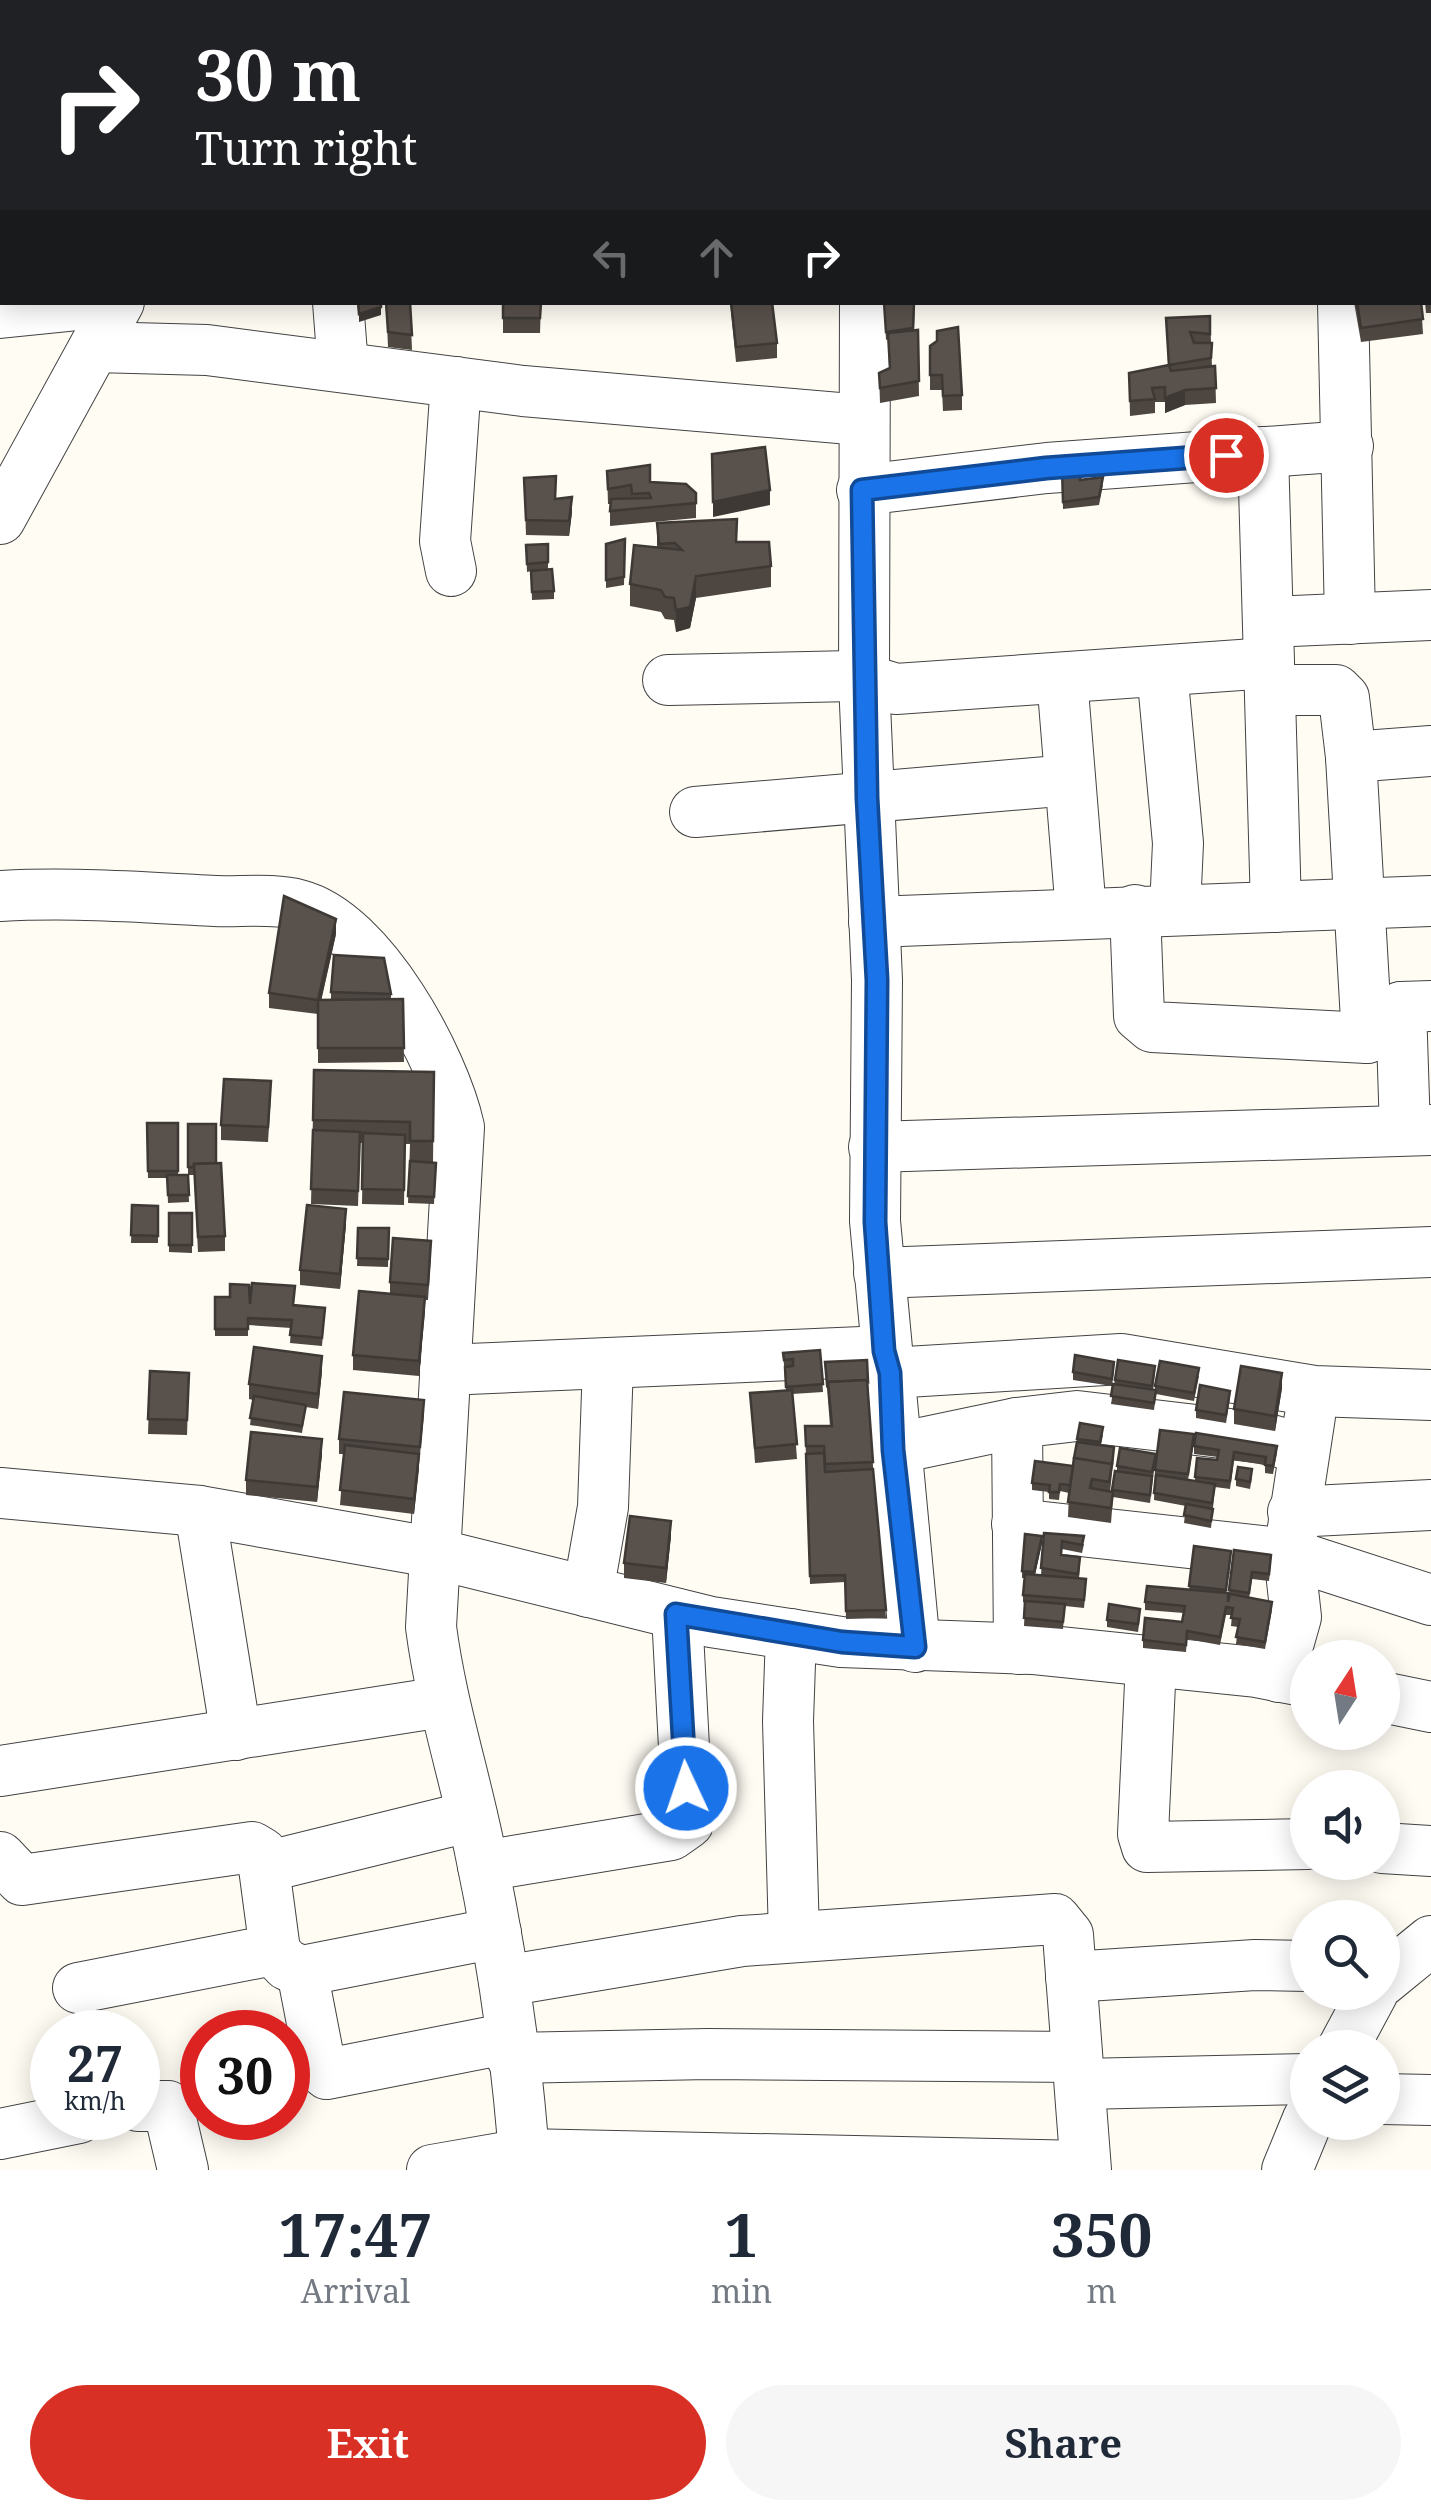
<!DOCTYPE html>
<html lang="en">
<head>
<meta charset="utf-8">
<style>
  :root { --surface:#fff; --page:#f6f6f7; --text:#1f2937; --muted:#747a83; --accent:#d93025 }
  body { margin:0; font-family:"Noto Serif",serif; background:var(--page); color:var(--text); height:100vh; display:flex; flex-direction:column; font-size:38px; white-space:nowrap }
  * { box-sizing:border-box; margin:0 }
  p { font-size:32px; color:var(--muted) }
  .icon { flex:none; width:55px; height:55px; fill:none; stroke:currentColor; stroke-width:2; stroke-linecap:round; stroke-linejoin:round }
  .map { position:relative; height:2170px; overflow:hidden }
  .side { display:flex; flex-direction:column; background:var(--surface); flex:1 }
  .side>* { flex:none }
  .hud { position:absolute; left:0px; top:0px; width:1432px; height:305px; box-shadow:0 5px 25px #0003; background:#202124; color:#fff; overflow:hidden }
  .needle { width:65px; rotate:12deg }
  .controls { position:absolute; left:1290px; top:1640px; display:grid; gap:20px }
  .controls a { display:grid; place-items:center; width:110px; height:110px; border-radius:50%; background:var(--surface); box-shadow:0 5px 25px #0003; font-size:50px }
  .speed { position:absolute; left:30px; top:2010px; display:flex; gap:20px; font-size:50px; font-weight:700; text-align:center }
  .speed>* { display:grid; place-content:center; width:130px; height:130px; border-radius:50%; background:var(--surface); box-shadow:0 5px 25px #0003; line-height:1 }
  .speed small { font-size:25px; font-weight:400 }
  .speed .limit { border:15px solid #d22; background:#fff; color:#111 }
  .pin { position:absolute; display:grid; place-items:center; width:85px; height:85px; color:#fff; margin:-42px; border:5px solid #fff; border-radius:50%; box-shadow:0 2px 10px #0007 }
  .me { position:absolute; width:110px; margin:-55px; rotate:357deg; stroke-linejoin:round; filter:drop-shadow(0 0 8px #0008) }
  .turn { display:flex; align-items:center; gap:35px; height:210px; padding:0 30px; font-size:45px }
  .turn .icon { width:130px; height:130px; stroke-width:2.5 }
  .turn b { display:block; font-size:70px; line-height:85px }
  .lanes { display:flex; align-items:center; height:95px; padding:0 30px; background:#0003; justify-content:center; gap:50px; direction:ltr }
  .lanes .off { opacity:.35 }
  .eta { display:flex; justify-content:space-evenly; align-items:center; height:170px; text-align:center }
  .eta b { font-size:60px; font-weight:700; line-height:70px }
  .cta { display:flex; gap:20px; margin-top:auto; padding:20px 30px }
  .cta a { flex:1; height:115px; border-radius:60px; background:var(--accent); color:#fff; font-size:40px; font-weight:700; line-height:115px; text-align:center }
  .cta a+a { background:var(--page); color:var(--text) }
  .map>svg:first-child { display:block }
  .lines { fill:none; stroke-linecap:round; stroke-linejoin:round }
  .minor-casing { stroke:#434343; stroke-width:52 }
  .minor { stroke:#fff; stroke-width:50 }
  .wall { fill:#4d4641 }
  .shaded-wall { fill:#3e3935 }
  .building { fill:#59514c; stroke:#3e3935; stroke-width:2.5 }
  .route-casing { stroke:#114b97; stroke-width:25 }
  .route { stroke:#1a73e8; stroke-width:18 }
</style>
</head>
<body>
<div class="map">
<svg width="1431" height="2170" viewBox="0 0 1431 2170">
  <rect width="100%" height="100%" fill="#fffcf4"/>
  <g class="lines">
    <defs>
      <g id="minor">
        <polyline points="164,0 165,2"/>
        <polyline points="473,0 473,2"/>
        <polyline points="871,2 871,0"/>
        <polyline points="1274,2 1295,0"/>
        <polyline points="0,173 2,173"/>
        <polyline points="338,302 343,367"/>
        <polyline points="865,302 864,681 877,980 875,1221 915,1647"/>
        <polyline points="1343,302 1350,619"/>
        <polyline points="0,313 108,302"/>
        <polyline points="95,347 207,350 523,391 862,420"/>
        <polyline points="1263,452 1276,907"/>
        <polyline points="862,490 1047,468 1348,446"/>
        <polyline points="0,519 119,302"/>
        <polyline points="451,571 445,541 456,382"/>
        <polyline points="1268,622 1431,615"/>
        <polyline points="1162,671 1178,843 1175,909"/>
        <polyline points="1062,678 1081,912"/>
        <polyline points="668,680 853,676 896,689 1269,663"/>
        <polyline points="1270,690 1336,690 1344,698 1351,757 1367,1038"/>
        <polyline points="1351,757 1431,751"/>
        <polyline points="695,812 1070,780"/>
        <path d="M0 896C72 892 143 897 215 901 241 902 274 898 299 905 372 924 444 1059 459 1127L431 1627C441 1704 465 1776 480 1851 502 1956 518 2064 525 2170"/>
        <polyline points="1135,910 1139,1016 1152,1027 1367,1038 1401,1007 1431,1006"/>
        <polyline points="874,922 1431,901"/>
        <polyline points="1401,1007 1405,1130"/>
        <polyline points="874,1147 1431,1130"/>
        <polyline points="879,1273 1431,1252"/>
        <polyline points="445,1370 885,1351"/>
        <polyline points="890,1373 1121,1359 1314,1391 1431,1395"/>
        <polyline points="1017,1423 1019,1649"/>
        <polyline points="893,1449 1017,1423 1077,1416 1264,1438 1304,1449"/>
        <polyline points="0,1493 200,1511 420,1550 711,1622 841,1642 1032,1649 1256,1672 1308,1682"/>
        <polyline points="200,1511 236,1735"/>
        <polyline points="1293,1512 1431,1505"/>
        <polyline points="1017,1524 1289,1554 1431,1600"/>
        <polyline points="588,1592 603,1507 608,1363"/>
        <polyline points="791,1634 788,1721 794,1936"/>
        <polyline points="1151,1662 1143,1834 1147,1847 1308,1844"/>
        <polyline points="1279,1677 1296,1617 1289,1554 1310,1416"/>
        <polyline points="1382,1697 1431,1707"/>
        <polyline points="0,1771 442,1702"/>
        <polyline points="1382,1848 1431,1851"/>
        <polyline points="0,1857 22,1880 252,1847 262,1853 274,1943 268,1951 78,1988"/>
        <polyline points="483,1866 671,1835 688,1823 677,1614"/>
        <polyline points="265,1867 472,1816"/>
        <polyline points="276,1953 287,1965 302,1971 496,1933"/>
        <polyline points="302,1971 321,2069 327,2074 510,2038"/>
        <polyline points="1071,1977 1255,1965 1308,1966"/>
        <polyline points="504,1981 742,1941 1055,1919 1068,1935 1086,2170"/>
        <polyline points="1382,1981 1431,1941"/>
        <polyline points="1343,2048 1373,1992"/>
        <polyline points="512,2058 708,2054 1077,2057"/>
        <polyline points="1081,2084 1308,2079"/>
        <polyline points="1382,2099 1431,2100"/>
        <polyline points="138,2106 168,2106 183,2170"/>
        <polyline points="0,2134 79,2118"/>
        <polyline points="432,2170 524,2154 1085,2166"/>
        <polyline points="1287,2170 1308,2119"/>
      </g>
    </defs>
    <!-- minor casing -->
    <use href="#minor" class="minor-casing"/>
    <!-- minor -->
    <use href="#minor" class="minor"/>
  </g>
  <!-- wall -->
  <g class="wall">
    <polygon points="1430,182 1431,313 1426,313 1425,302 1430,302"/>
    <polygon points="386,302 410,302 412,350 388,347"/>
    <polygon points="503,302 541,302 540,333 503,333"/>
    <polygon points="730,302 777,343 777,358 736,362"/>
    <polygon points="884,302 915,302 914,331 918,330 919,396 880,403 879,373 889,368 888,339 886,340"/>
    <polygon points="1354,302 1421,302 1423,334 1361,342"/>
    <polygon points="1210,316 1212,367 1215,366 1216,403 1185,405 1165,413 1165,402 1155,402 1155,413 1130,416 1129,373 1168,365 1166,318"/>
    <polygon points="930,346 962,395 962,410 943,411 942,390 930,390"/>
    <polygon points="1062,469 1081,480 1103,485 1099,505 1063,509"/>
    <polygon points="607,471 696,493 696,518 610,526 610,504 608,504"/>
    <polygon points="524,478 572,512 569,536 526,535"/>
    <polygon points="657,523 737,542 771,566 771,587 696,598 690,628 676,632 674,620 665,619 661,612 630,606 630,584 657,548"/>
    <polygon points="625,539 624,585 606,588 606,544"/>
    <polygon points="548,544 548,569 554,591 554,599 532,600 531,571 527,572 526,545"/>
    <polygon points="336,934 321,1000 331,1000 331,992 391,994 391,999 403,999 404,1062 318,1063 318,1014 269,1008 269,993"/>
    <polygon points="314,1070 434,1072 433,1163 436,1163 434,1204 408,1203 410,1144 405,1144 404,1205 362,1204 363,1143 360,1143 358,1206 311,1204"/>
    <polygon points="271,1096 268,1142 221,1140 221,1125"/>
    <polygon points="147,1123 178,1123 178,1175 188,1175 189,1202 168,1203 167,1178 148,1178"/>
    <polygon points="188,1124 216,1163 225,1236 225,1251 198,1252 194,1175 188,1175"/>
    <polygon points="132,1205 158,1206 158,1243 131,1243"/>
    <polygon points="169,1213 192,1213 192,1253 169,1252"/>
    <polygon points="346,1224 340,1289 300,1285 300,1270"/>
    <polygon points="358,1228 389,1228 388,1267 357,1266"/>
    <polygon points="431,1256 428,1300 425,1300 419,1376 353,1370 353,1355 390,1294 390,1282"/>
    <polygon points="215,1297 250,1304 325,1308 322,1346 290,1343 291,1328 248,1325 248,1336 215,1336"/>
    <polygon points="820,1350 823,1392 792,1394 797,1459 755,1463 750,1393 786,1390 783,1353"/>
    <polygon points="1118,1360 1155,1373 1153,1390 1155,1390 1155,1386 1199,1376 1194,1401 1156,1394 1154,1410 1111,1404"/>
    <polygon points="825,1362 868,1381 873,1469 886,1618 846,1619 845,1582 810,1584 805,1426 830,1426"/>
    <polygon points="1114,1369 1112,1386 1073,1380 1073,1372"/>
    <polygon points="150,1371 189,1373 187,1435 148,1434"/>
    <polygon points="322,1371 318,1409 306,1407 302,1433 250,1425 253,1400 249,1399 249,1384"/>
    <polygon points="1282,1388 1275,1431 1234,1424 1234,1409"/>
    <polygon points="1230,1398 1226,1423 1196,1418 1196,1410"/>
    <polygon points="424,1415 414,1514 340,1505 344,1454 339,1454 339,1439"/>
    <polygon points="1080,1423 1103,1435 1101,1445 1114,1455 1110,1492 1112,1492 1115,1471 1117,1471 1117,1466 1156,1454 1150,1503 1113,1497 1111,1523 1068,1517 1069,1493 1060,1491 1059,1500 1049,1499 1049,1492 1032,1490 1032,1483 1073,1466"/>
    <polygon points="1194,1442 1188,1480 1195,1481 1195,1477 1217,1460 1218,1457 1194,1454 1194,1446 1277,1453 1273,1474 1265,1473 1265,1465 1234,1460 1230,1489 1215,1487 1211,1528 1184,1523 1186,1506 1154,1500 1155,1470"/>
    <polygon points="322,1454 317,1502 246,1495 246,1480"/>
    <polygon points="1252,1477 1250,1489 1236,1486 1236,1479"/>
    <polygon points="1044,1533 1084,1544 1082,1553 1062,1549 1062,1555 1080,1565 1079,1578 1086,1587 1084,1608 1065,1606 1063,1629 1024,1626 1025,1603 1023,1602 1023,1595 1025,1578 1022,1578 1022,1571 1042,1543 1035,1575 1041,1575"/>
    <polygon points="671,1536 666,1583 624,1578 624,1563"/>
    <polygon points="1194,1546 1231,1559 1226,1593 1228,1602 1234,1550 1271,1563 1269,1581 1252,1579 1249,1598 1272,1610 1265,1649 1236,1644 1238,1627 1231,1626 1232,1615 1226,1615 1220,1645 1187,1639 1186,1652 1143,1648 1143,1640 1182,1622 1184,1613 1145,1610 1145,1602 1189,1590"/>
    <polygon points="1140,1617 1138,1632 1107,1627 1107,1620"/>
  </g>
  <!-- shaded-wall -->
  <g class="shaded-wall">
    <polygon points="381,307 381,315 359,322 359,314"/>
    <polygon points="1185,390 1185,405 1165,413 1165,398"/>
    <polygon points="770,490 770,505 713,517 713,502"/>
    <polygon points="572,497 572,512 569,536 569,521"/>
    <polygon points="696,576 696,598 690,628 676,632 676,610"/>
    <polygon points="336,919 336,934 318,1015 318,1000"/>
    <polygon points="346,1209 346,1224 340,1289 340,1274"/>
    <polygon points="425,1297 425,1312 419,1376 419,1361"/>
    <polygon points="322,1356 322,1371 318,1409 318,1394"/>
    <polygon points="1282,1373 1282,1388 1275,1431 1275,1416"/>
    <polygon points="322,1439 322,1454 317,1502 317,1487"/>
    <polygon points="419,1454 419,1469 414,1514 414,1499"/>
    <polygon points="671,1521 671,1536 666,1583 666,1568"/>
    <polygon points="1042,1536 1042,1543 1034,1579 1034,1572"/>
  </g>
  <!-- building -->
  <g class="building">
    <rect x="496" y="0" width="50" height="2"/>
    <polygon points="358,302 381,302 381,307 359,314"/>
    <polygon points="386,302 410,302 412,335 388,332"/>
    <polygon points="503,302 541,302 540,318 503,318"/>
    <polygon points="731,302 772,302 777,343 736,347"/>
    <polygon points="884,302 914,302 913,328 886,332"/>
    <polygon points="1357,302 1421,302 1423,319 1361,328"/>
    <polygon points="1210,316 1210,334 1190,332 1194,343 1212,343 1211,358 1169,365 1166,318"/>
    <polygon points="958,327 962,395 943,396 942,375 930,375 930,346 937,341 937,331"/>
    <polygon points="918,330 919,381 880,388 879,373 890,368 888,333"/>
    <polygon points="1169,365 1171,371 1215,366 1216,388 1185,390 1165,398 1165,387 1152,388 1155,399 1130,401 1129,373"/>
    <polygon points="765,447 770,490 713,502 712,454"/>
    <polygon points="650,465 650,482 686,484 696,493 696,503 610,511 611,499 651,498 649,493 632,494 631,485 608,489 607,471"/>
    <polygon points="1081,468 1080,480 1103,477 1099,497 1063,502 1062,469"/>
    <polygon points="556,476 555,499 572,497 569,521 526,520 524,478"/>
    <polygon points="737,519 736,542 769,542 771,566 696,576 690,607 676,610 674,598 665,597 661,590 630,584 634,545 682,550 675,543 659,544 657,523"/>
    <polygon points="625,539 624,577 606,580 606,544"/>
    <polygon points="548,544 548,562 527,564 526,545"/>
    <polygon points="552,569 554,591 532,592 531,571"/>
    <polygon points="284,896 336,919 318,1000 269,993"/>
    <polygon points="334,955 384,958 391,994 331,992"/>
    <polygon points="403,999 404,1048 318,1048 318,1000"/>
    <polygon points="314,1070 434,1072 433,1141 410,1141 410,1122 313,1120"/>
    <polygon points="224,1079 271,1081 268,1127 221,1125"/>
    <polygon points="147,1123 178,1123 178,1171 148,1171"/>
    <polygon points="188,1124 216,1124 216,1163 194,1164 194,1167 188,1167"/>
    <polygon points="313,1130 360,1132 358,1191 311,1189"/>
    <polygon points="363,1133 405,1135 404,1190 362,1189"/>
    <polygon points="410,1161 436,1163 434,1197 408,1196"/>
    <polygon points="221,1163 225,1236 198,1237 194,1164"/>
    <polygon points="167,1175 188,1175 189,1195 168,1195"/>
    <polygon points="132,1205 158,1206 158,1236 131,1235"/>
    <polygon points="307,1205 346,1209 340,1274 300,1270"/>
    <rect x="169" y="1213" width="23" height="32"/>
    <polygon points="358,1228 389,1228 388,1259 357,1258"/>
    <polygon points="393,1238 431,1241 428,1285 390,1282"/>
    <polygon points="252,1283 295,1286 293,1305 325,1308 322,1338 290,1335 292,1320 248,1318 248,1329 215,1329 215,1297 230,1297 230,1284 249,1285 250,1304"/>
    <polygon points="359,1291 425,1297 419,1361 353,1355"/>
    <polygon points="254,1347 322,1356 318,1394 249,1384"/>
    <polygon points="820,1350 823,1384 786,1387 785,1367 793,1366 793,1359 784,1360 783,1353"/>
    <polygon points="1075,1355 1114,1362 1112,1379 1073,1372"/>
    <polygon points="867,1360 868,1381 867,1380 828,1382 827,1384 825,1362"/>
    <polygon points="1118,1360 1155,1366 1152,1386 1115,1380"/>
    <polygon points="1160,1361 1199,1368 1194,1393 1155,1386"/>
    <polygon points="1241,1366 1282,1373 1275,1416 1234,1409"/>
    <polygon points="150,1371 189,1373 187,1420 148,1419"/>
    <polygon points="867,1380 873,1462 825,1464 824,1446 806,1446 805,1426 832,1426 828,1382"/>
    <polygon points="1113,1384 1156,1390 1154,1403 1111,1396"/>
    <polygon points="1200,1385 1230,1391 1226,1415 1196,1410"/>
    <polygon points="792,1390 797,1444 755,1448 750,1393"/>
    <polygon points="344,1392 424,1400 420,1447 339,1439"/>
    <polygon points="254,1396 306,1405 302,1426 250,1418"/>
    <polygon points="1080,1423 1103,1427 1100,1442 1077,1439"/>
    <polygon points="1160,1430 1194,1434 1188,1474 1155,1470"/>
    <polygon points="251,1432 322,1439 317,1487 246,1480"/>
    <polygon points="1196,1433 1277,1446 1273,1466 1265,1465 1266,1457 1234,1452 1230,1481 1195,1477 1197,1458 1217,1460 1219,1450 1194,1446"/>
    <polygon points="1077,1442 1114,1447 1112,1465 1074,1458"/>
    <polygon points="345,1445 419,1454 414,1499 340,1490"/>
    <polygon points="1120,1448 1156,1454 1152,1472 1117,1466"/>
    <polygon points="824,1453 825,1472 873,1469 886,1610 846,1611 845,1575 810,1576 806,1454"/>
    <polygon points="1074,1458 1112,1464 1109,1482 1092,1479 1090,1488 1113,1492 1111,1508 1068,1502"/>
    <polygon points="1035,1461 1073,1466 1070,1485 1060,1484 1059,1492 1049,1492 1050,1485 1032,1483"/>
    <polygon points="1238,1467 1252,1469 1250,1482 1236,1479"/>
    <polygon points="1115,1471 1152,1476 1150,1495 1112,1490"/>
    <polygon points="1156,1475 1215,1484 1212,1503 1154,1493"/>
    <polygon points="1186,1504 1213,1509 1211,1521 1184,1515"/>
    <polygon points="630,1516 671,1521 666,1568 624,1563"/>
    <polygon points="1044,1533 1084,1536 1082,1545 1062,1541 1061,1555 1080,1557 1078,1574 1041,1568"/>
    <polygon points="1025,1534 1042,1536 1034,1572 1022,1571"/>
    <polygon points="1194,1546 1231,1551 1226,1590 1189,1586"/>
    <polygon points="1234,1550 1271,1555 1269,1574 1252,1572 1249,1593 1229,1590"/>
    <polygon points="1025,1574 1086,1579 1084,1600 1023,1595"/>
    <polygon points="1147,1586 1228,1593 1228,1602 1230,1594 1272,1602 1265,1642 1236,1637 1240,1619 1231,1618 1233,1608 1226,1607 1220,1637 1187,1631 1186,1645 1143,1640 1145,1618 1182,1622 1185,1606 1145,1602"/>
    <polygon points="1025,1601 1065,1604 1063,1622 1024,1618"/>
    <polygon points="1109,1604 1140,1609 1138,1624 1107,1620"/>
  </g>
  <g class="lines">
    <defs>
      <polyline id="route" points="686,1788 676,1614 842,1642 915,1647 893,1450 890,1373 884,1351 875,1222 877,980 867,798 862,490 1046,468 1226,455"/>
    </defs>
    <!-- route casing -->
    <use href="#route" class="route-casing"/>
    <!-- route -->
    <use href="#route" class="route"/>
  </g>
</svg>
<div class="controls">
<a><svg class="needle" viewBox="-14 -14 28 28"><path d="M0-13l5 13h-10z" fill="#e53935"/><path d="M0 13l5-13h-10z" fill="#747a83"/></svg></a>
<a><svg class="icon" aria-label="sound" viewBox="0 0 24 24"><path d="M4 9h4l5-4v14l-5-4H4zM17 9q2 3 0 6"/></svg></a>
<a><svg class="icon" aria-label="search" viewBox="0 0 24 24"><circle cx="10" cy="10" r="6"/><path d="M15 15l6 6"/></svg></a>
<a><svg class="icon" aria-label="layers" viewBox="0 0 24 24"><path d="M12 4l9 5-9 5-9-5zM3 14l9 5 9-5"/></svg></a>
</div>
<div class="speed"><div>27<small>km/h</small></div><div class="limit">30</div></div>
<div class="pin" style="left:1226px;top:455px;background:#d93025"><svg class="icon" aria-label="arrive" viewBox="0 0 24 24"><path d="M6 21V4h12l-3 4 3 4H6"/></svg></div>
<svg class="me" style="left:686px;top:1788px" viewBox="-20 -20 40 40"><circle r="17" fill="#1a73e8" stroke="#fff" stroke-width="3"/><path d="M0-11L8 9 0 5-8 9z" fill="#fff"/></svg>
<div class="hud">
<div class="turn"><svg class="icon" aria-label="right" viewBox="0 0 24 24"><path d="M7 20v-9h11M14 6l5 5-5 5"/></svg><div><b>30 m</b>Turn right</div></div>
<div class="lanes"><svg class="icon off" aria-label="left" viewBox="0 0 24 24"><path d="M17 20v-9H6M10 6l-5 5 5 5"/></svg><svg class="icon off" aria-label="ahead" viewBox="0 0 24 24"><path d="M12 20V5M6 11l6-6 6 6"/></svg><svg class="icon" aria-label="right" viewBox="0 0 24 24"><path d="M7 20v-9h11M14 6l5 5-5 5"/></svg></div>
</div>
</div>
<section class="side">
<div class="eta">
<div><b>17:47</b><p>Arrival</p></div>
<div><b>1</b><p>min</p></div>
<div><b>350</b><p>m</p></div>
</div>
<div class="cta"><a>Exit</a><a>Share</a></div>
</section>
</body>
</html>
